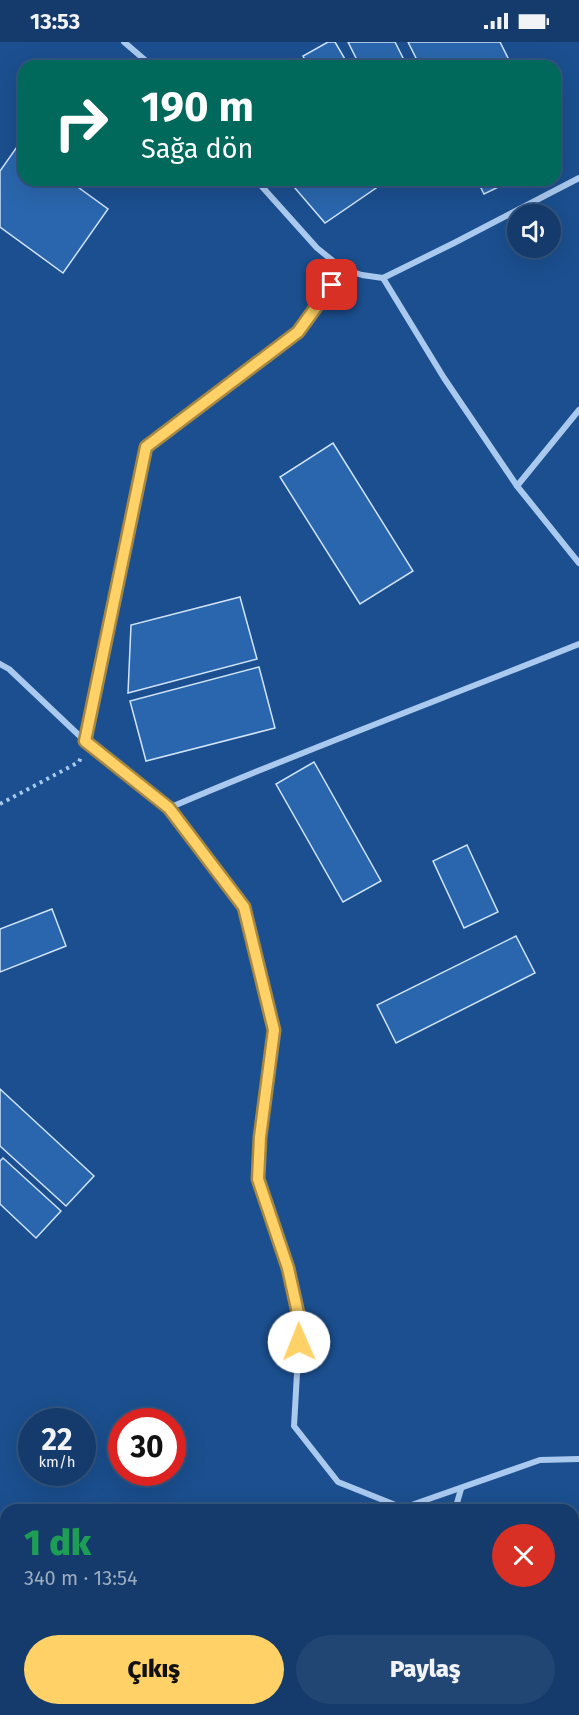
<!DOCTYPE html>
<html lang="tr">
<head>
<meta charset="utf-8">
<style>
  :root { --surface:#143b6b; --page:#214673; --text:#f1f3f6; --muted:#9dadc1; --line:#33557e; --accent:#ffd166 }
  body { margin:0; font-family:"Fira Sans",sans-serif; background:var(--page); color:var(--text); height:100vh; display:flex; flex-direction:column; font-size:22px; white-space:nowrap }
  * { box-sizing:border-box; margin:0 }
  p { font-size:20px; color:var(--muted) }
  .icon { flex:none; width:33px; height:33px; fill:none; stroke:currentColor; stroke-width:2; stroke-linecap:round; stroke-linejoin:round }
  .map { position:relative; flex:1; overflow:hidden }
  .details { position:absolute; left:0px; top:1462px; width:579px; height:212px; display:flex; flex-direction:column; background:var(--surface); border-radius:18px 18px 0 0; box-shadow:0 6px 24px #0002,0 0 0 2px var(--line) }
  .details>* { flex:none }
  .guide { position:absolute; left:18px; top:18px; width:543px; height:126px; border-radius:18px; box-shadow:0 6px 24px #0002,0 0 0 2px var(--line); background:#00695c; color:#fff; overflow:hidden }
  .fabs { position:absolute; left:507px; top:162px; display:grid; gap:12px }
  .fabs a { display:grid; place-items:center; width:54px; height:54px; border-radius:50%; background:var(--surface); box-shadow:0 6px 24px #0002,0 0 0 2px var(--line); font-size:30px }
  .speed { position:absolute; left:18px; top:1366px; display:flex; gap:12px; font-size:30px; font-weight:700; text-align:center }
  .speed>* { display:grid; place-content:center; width:78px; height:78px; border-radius:50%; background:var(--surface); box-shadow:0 6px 24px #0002,0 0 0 2px var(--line); line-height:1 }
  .speed small { font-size:15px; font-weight:400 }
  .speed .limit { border:9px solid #d22; background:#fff; color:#111 }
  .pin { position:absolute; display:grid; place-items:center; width:51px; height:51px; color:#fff; margin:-26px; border-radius:12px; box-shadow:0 3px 9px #0006 }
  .me { position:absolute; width:66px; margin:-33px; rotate:359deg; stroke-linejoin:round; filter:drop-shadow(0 0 4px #0008) }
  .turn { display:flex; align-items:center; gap:21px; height:126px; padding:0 24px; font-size:27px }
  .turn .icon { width:78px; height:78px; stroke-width:2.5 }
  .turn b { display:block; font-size:42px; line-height:51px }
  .round { display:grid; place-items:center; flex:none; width:63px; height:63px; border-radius:32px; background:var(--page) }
  .head { display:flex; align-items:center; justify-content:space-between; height:102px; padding:0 24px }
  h1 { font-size:36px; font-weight:800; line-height:45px; color:#1e9e55 }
  .cta { display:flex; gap:12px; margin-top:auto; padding:12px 24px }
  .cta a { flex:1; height:69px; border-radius:36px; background:var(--accent); color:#111; font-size:24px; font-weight:800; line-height:69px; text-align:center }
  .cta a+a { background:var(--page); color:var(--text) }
  .status { display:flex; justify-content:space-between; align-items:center; height:42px; padding:0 30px; background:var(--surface); direction:ltr }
  .status svg { height:16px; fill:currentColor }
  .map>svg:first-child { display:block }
  .building { fill:#2a66ad; stroke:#cfe3fa; stroke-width:1.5 }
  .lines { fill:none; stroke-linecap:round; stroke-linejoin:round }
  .path { stroke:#a9c9ee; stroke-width:4; stroke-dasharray:3 4.5; stroke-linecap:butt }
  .street { stroke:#a9c9ee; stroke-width:6 }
  .route-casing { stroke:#a68842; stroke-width:15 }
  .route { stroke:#ffd166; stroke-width:10 }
</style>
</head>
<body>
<div class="status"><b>13:53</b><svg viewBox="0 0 49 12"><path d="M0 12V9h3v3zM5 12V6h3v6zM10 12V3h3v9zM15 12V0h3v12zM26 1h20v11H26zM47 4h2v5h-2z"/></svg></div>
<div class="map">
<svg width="579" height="1673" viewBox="0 0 579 1673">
  <rect width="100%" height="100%" fill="#1b4f8f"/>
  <!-- building -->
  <g class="building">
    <polygon points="328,0 335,0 349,24 308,24 303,14"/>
    <polygon points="348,0 395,0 404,18 393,24 360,24"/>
    <polygon points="408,0 500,0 512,24 420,24"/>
    <polygon points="404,18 407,24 393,24"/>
    <polygon points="19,102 24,106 24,138 68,138 108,167 63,231 0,185 0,129"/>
    <polygon points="288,138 370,138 376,146 325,181"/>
    <polygon points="477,138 513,138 484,152"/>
    <polygon points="333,401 413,529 360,562 280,435"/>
    <polygon points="240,555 257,617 128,651 131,583"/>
    <polygon points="259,625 275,686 146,719 130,659"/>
    <polygon points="314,720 381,839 343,860 276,742"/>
    <polygon points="467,803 498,870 464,886 433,819"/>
    <polygon points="52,867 66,904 0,930 0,887"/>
    <polygon points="516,894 535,931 396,1001 377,963"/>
    <polygon points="0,1047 94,1134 66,1164 0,1104"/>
    <polygon points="3,1116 61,1169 36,1196 0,1162 0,1119"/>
    <polygon points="0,1548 6,1557 6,1641 0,1631"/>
  </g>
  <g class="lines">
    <!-- path -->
    <polyline class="path" points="0,762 79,720 81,715"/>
    <!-- street -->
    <g class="street">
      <polyline points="124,0 152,24"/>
      <polyline points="256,138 317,206 343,227 362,233 383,236 454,201 579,136"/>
      <polyline points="383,236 444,336 517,444 579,521"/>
      <polyline points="517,444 579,368"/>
      <polyline points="0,622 9,627 85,699 169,766 244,865 274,988 260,1095 258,1137 288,1226 300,1279 294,1384 338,1440 403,1466 540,1418 579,1417"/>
      <polyline points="85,699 146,405 299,289 343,227"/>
      <path d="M169 766C304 708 442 657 579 602"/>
      <polyline points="455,1468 461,1447"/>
    </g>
  </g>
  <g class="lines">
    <defs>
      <polyline id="route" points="299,1300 300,1280 288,1226 258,1137 260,1095 274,988 244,865 169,766 85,699 146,405 298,290 332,243"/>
    </defs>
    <!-- route casing -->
    <use href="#route" class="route-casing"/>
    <!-- route -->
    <use href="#route" class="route"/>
  </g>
</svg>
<div class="fabs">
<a><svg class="icon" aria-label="sound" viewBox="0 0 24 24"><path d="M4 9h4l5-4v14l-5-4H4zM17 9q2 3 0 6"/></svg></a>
</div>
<div class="speed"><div>22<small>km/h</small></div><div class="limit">30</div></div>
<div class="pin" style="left:332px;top:243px;background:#d93025"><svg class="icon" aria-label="arrive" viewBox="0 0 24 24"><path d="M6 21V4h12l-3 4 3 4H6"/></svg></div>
<svg class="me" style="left:299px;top:1300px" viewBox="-20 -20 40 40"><circle r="19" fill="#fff"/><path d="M0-13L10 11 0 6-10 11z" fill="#ffd166"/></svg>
<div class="guide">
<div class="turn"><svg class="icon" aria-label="right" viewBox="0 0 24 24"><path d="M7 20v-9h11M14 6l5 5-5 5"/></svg><div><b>190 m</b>Sağa dön</div></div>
</div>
<section class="details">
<div class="head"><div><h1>1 dk</h1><p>340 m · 13:54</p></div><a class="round" style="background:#d93025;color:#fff"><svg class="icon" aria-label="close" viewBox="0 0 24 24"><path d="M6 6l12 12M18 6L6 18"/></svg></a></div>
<div class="cta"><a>Çıkış</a><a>Paylaş</a></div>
</section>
</div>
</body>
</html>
